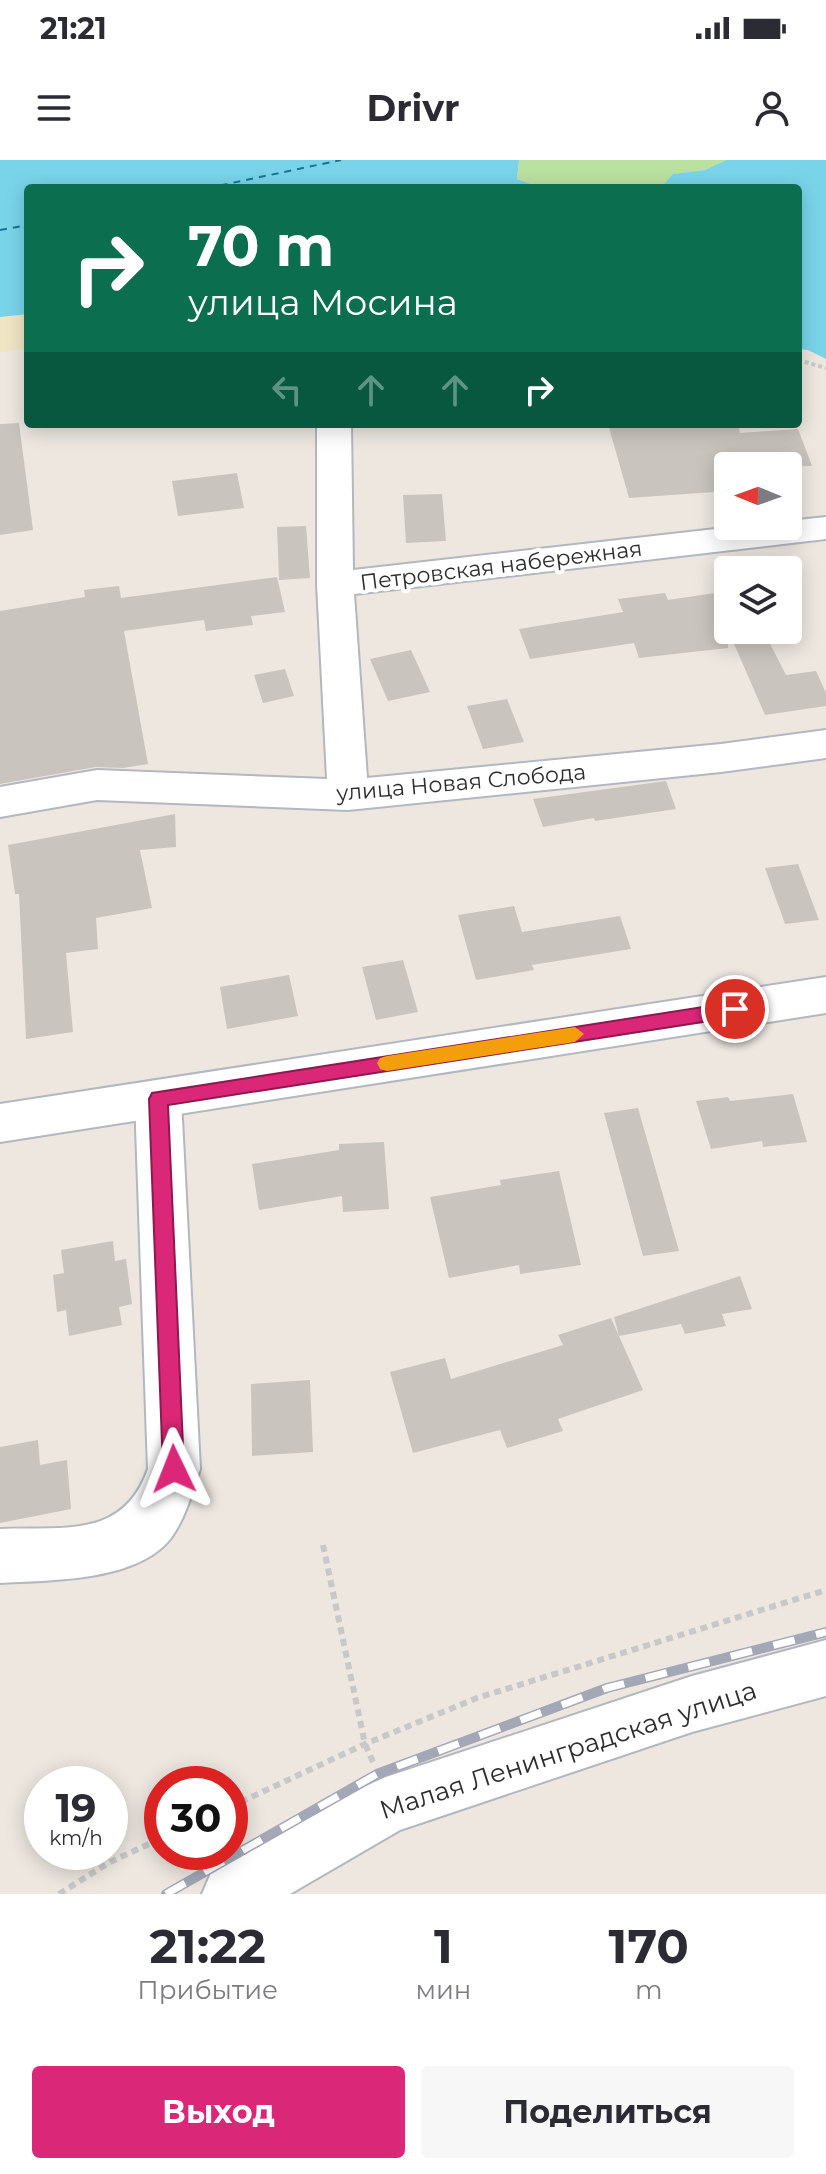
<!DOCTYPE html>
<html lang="ru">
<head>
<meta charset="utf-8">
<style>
  :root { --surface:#fff; --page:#f7f7f7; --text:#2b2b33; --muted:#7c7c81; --accent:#db2777 }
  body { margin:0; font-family:Montserrat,sans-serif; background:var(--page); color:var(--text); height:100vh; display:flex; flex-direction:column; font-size:30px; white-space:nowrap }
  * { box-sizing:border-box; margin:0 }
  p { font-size:26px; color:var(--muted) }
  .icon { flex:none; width:44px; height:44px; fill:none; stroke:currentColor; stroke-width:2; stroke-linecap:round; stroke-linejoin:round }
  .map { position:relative; height:1734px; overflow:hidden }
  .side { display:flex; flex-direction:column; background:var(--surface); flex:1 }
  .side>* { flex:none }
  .top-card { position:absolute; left:24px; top:24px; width:778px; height:244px; border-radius:8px; box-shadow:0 4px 20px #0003; background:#0b6e4f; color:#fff; overflow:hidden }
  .needle { width:52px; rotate:271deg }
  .buttons { position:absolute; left:714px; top:292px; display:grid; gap:16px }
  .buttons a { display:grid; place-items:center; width:88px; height:88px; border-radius:8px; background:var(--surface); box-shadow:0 4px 20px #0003; font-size:40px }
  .speed { position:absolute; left:24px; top:1606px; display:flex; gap:16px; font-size:40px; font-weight:700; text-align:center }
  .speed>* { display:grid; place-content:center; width:104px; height:104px; border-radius:50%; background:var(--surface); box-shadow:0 4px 20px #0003; line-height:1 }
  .speed small { font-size:20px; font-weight:400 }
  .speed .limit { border:12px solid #d22; background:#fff; color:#111 }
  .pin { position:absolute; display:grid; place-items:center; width:68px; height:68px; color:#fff; margin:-34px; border:4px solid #fff; border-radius:50%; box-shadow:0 2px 8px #0007 }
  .me { position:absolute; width:88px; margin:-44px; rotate:358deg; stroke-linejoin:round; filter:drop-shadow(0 0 6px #0008) }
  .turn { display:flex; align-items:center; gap:28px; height:168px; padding:0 32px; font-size:36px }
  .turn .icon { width:104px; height:104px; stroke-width:2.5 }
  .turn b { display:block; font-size:56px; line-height:68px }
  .lanes { display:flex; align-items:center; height:76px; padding:0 32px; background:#0003; justify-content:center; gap:40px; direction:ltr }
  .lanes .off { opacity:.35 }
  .eta { display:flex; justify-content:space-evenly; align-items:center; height:136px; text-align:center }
  .eta b { font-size:48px; font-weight:700; line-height:56px }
  .action { display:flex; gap:16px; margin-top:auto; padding:16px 32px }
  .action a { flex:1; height:92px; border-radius:8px; background:var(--accent); color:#fff; font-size:32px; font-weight:700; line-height:92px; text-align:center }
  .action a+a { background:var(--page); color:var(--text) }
  .status { display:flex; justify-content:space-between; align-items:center; height:56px; padding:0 40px; background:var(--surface); direction:ltr }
  .status svg { height:22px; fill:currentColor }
  header { display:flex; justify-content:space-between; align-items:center; height:104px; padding:0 32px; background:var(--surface); font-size:36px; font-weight:700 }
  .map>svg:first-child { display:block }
  .green { fill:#bbe1a0 }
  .sand { fill:#f0e6c6 }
  .water { fill:#7ad4e9 }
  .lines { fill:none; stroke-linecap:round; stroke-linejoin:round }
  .ferry { stroke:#157599; stroke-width:2; stroke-dasharray:7 6; stroke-linecap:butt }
  .building { fill:#c9c5be }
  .street-casing { stroke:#b3b7bf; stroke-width:4 }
  .secondary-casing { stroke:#b3b7bf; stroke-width:4 }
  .path-far1 { stroke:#c8c8c8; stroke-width:4; stroke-dasharray:4 3; stroke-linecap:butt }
  .path { stroke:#c8c8c8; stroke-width:6; stroke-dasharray:7 5; stroke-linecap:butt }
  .street { fill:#fff; fill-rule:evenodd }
  .secondary { fill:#fff; fill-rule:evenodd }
  .rail-casing { stroke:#a3a7b6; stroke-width:10 }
  .rail { stroke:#fff; stroke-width:7; stroke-dasharray:22; stroke-linecap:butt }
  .route { fill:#db2777; stroke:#8e194d; stroke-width:2 }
  .slow { fill:#f59e0b }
  .labels { text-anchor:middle; stroke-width:8; stroke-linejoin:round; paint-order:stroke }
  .street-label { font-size:22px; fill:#2d2d2d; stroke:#fff }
  .near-street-label { font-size:26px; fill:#2d2d2d; stroke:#fff }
</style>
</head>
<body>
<div class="status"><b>21:21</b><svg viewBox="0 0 49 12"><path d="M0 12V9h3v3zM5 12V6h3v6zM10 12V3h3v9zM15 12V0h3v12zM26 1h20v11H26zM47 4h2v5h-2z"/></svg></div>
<header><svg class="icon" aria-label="menu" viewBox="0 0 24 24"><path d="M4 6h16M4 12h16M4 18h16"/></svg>Drivr<svg class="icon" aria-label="person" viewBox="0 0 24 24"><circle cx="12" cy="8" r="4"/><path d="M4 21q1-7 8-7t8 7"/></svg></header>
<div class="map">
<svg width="826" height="1734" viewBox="0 0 826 1734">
  <rect width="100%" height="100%" fill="#ede7e0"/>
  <!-- green -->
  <polygon class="green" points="519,0 727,0 730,1 705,10 674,14 661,28 542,28 517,19"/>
  <!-- sand -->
  <polygon class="sand" points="15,153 28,154 28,188 0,193 0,157"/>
  <!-- water -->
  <g class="water">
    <polygon points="0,0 519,0 517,19 542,28 28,28 28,154 0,157"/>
    <polygon points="727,0 826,0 826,199 808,190 798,189 798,28 661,28 673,14 705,10"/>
  </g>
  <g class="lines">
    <!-- ferry -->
    <g class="ferry">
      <polyline points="208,28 341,0"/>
      <polyline points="0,70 28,65"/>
    </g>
  </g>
  <!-- building -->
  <g class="building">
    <polygon points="19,263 33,370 0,375 0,264"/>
    <polygon points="608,264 738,264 740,273 798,269 812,306 728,306 728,331 629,338"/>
    <polygon points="237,313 244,348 178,356 172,321"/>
    <polygon points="442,334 446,381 406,383 403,335"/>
    <polygon points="306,366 310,418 279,420 277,367"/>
    <polygon points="277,417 285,452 251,456 253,465 206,471 204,460 124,471 148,604 123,608 96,607 0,624 0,451 85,437 84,430 119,426 121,438"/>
    <polygon points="728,431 728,470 763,470 786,515 816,511 826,533 826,546 765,555 728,470 728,488 639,498 634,483 530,499 519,469 623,452 618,439 665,433 668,440"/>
    <polygon points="411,490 430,532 388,541 370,499"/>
    <polygon points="285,509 294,536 263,543 254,515"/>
    <polygon points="507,539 524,582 483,589 467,546"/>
    <polygon points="666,621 676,649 595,661 594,658 543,667 533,639"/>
    <polygon points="175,654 176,687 140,690 152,748 96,758 98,789 66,793 73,872 26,879 19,734 15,734 8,685"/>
    <polygon points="798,704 819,760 785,764 765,708"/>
    <polygon points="514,746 522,772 620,756 631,789 532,805 534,810 476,820 458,755"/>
    <polygon points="403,800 418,852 376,860 362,807"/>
    <polygon points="289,815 298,856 227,869 220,827"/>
    <polygon points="793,934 807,982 763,987 762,981 711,989 696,941 728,937 730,941"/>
    <polygon points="638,948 679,1091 643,1096 604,953"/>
    <polygon points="384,982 389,1049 343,1052 342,1036 259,1050 252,1004 339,990 339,984"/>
    <polygon points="559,1011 581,1105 520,1114 519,1105 449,1118 430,1037 501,1025 500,1020"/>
    <polygon points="113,1081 115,1101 126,1099 132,1144 119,1147 122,1165 69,1176 66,1150 57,1152 53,1115 64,1113 61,1090"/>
    <polygon points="740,1116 752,1149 722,1154 726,1166 685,1174 681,1164 619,1176 614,1157"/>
    <polygon points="611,1158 643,1230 558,1259 563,1271 507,1288 500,1270 413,1293 390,1212 445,1198 451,1219 563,1185 558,1175"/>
    <polygon points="310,1220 313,1292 252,1296 251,1224"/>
    <polygon points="38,1280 40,1305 67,1300 71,1349 0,1363 0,1287"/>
  </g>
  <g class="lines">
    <defs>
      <g id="street">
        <polygon points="317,264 351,264 353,410 742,366 788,366 788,361 826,357 826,379 354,434 367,618 721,584 826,570 826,598 721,612 348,650 97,640 0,657 0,627 97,610 327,619 317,424"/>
        <path d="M158 920 174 925 181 939 200 1309C192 1333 186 1357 171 1378 137 1422 50 1420 0 1423V1369C63 1366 123 1380 148 1309L135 939 142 925Z"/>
        <polygon points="826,1480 826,1536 692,1572 400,1670 290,1734 202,1734 211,1713 366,1626 386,1617 692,1516"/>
      </g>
      <polygon id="secondary" points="826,817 826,853 0,982 0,944"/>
    </defs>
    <!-- street casing -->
    <use href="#street" class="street-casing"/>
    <!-- secondary casing -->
    <use href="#secondary" class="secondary-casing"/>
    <!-- path-far1 -->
    <polyline class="path-far1" points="798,200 826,208"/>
    <!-- path -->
    <g class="path">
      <polyline points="323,1385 365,1584 373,1602"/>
      <polyline points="230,1647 365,1584 477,1538 826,1430"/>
      <polyline points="59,1734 110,1702 162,1678"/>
    </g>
    <!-- street -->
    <use href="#street" class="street"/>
    <!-- secondary -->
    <use href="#secondary" class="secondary"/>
    <defs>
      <polyline id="rail" points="166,1734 377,1614 607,1528 826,1472"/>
    </defs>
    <!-- rail casing -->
    <use href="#rail" class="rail-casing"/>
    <!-- rail -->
    <use href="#rail" class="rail"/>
  </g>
  <!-- route -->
  <polygon class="route" points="735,842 744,849 735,857 168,945 184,1309 181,1316 174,1319 166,1316 163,1309 149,939 152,933"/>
  <!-- slow -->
  <polygon class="slow" points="575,867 584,874 575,882 387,911 380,909 377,903 380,898 387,896"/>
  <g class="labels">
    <!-- street labels -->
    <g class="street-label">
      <text transform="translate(501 405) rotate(-7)" y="8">Петровская набережная</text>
      <text transform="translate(461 622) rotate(-5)" y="8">улица Новая Слобода</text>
    </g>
    <!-- near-street labels -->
    <g class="near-street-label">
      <text transform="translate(568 1590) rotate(-18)" y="9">Малая Ленинградская улица</text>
    </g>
  </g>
</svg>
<div class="buttons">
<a><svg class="needle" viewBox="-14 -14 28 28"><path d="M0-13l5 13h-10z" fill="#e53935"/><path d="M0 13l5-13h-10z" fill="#7c7c81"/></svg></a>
<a><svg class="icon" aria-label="layers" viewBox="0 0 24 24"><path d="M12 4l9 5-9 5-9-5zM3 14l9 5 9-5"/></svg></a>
</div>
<div class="speed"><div>19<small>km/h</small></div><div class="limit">30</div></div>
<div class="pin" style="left:735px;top:849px;background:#d93025"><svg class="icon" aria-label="arrive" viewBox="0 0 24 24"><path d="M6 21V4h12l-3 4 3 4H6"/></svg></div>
<svg class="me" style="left:174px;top:1309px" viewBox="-20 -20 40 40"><path d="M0-17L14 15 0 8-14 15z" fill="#db2777" stroke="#fff" stroke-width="4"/></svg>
<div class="top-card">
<div class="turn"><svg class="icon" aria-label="right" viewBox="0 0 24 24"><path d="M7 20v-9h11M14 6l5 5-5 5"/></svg><div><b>70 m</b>улица Мосина</div></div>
<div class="lanes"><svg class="icon off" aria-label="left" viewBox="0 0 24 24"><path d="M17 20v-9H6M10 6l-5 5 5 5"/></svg><svg class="icon off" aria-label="ahead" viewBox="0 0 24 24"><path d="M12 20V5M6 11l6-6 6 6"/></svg><svg class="icon off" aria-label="ahead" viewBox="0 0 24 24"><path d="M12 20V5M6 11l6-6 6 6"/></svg><svg class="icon" aria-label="right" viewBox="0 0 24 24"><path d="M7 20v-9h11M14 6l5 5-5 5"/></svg></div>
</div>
</div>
<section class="side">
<div class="eta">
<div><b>21:22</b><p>Прибытие</p></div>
<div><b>1</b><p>мин</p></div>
<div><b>170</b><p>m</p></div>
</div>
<div class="action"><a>Выход</a><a>Поделиться</a></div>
</section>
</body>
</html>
